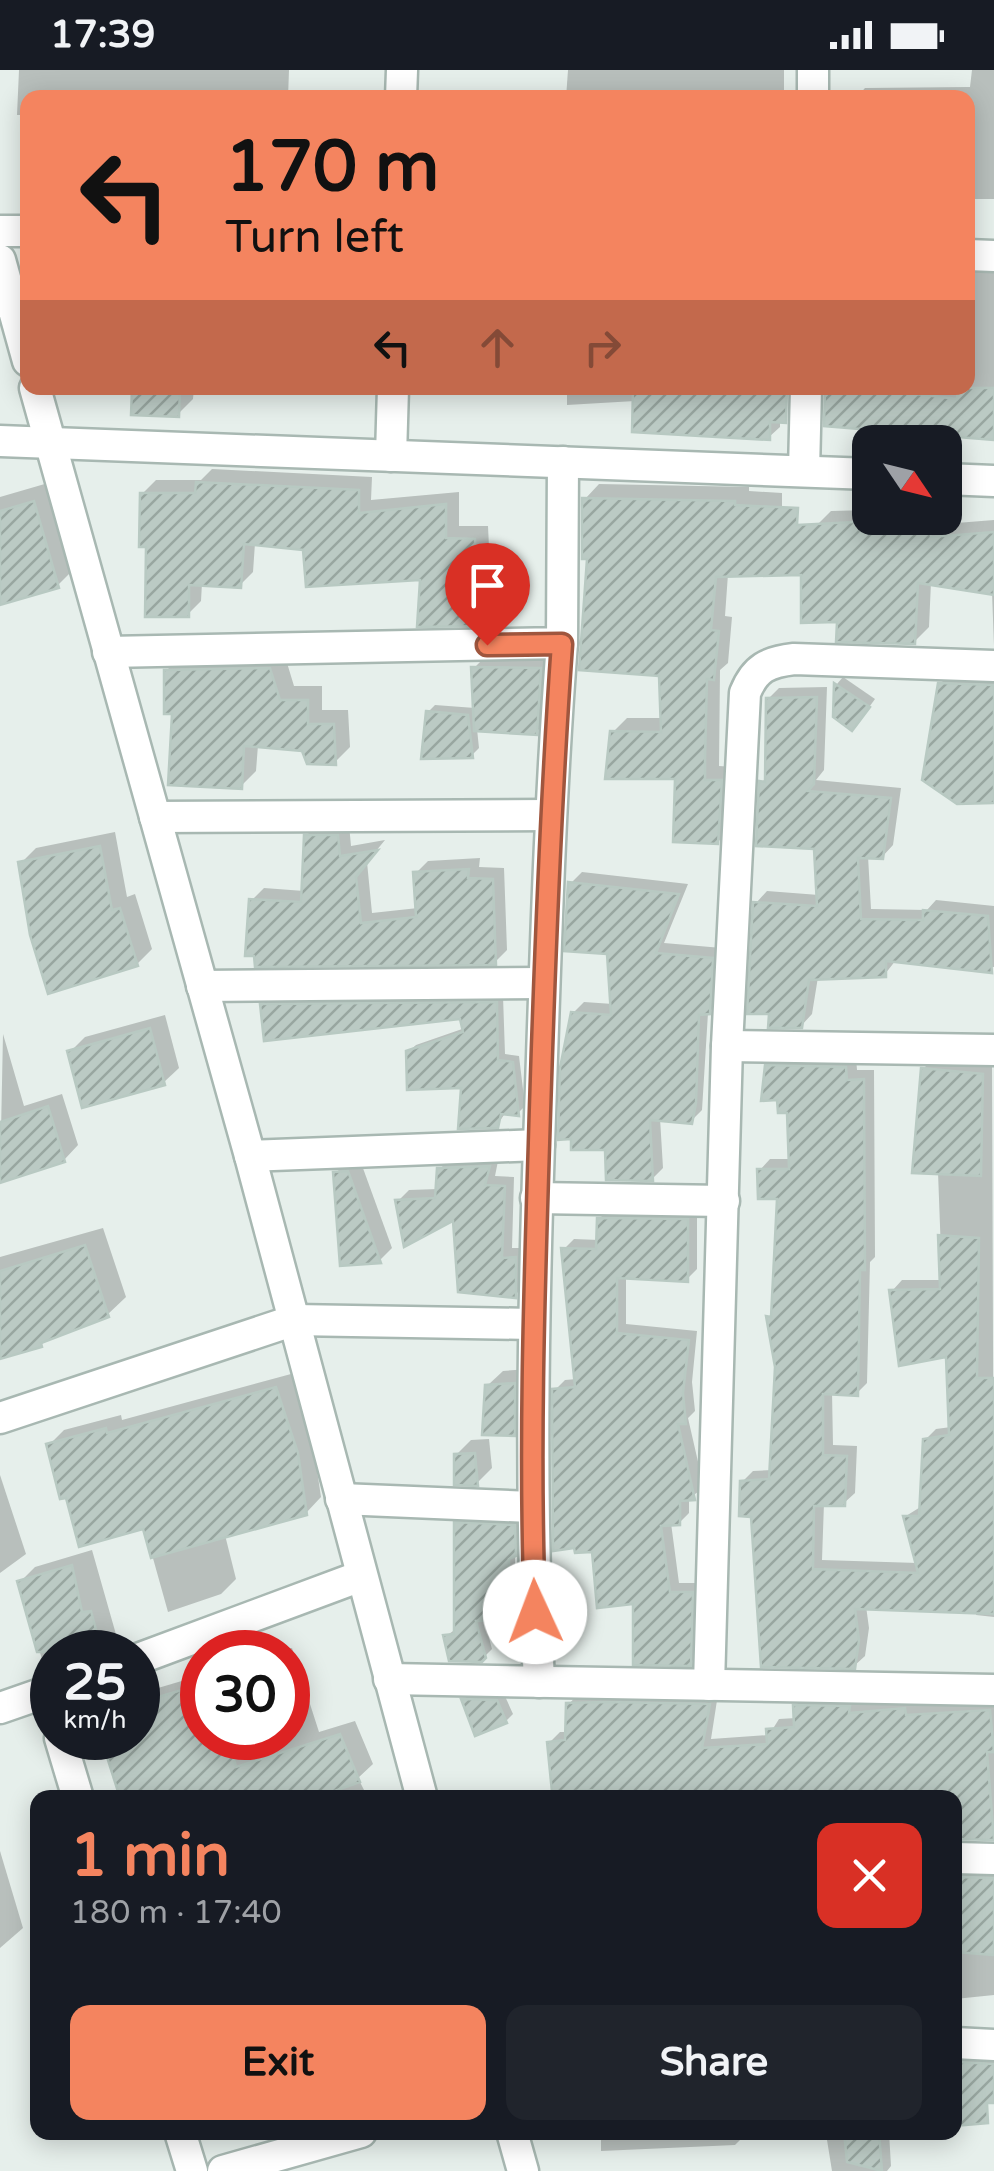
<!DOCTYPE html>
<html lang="en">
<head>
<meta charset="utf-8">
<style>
  :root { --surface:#171b24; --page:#20242c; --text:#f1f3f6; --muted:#9ea1a6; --accent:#f4845f }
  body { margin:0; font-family:"Varela Round",sans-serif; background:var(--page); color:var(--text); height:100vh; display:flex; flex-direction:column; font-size:38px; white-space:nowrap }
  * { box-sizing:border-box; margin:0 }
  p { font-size:32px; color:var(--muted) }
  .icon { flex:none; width:55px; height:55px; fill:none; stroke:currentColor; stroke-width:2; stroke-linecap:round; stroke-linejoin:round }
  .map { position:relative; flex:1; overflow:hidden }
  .panel { position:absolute; left:30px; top:1720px; width:932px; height:350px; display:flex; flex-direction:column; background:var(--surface); border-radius:20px; box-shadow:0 5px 25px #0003 }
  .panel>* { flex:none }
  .banner { position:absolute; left:20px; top:20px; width:955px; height:305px; border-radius:20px; box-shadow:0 5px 25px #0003; background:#f4845f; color:#111; overflow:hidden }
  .needle { width:65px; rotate:125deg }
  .fabs { position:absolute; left:852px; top:355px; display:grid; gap:20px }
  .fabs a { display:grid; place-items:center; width:110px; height:110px; border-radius:20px; background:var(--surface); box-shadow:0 5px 25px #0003; font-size:50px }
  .speed { position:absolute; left:30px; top:1560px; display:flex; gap:20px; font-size:50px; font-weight:700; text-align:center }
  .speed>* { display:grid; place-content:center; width:130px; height:130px; border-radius:50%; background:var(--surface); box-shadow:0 5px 25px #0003; line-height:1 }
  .speed small { font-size:25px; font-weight:400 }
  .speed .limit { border:15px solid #d22; background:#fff; color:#111 }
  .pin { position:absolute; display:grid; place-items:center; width:85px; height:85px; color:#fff; margin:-102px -42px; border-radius:50% 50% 50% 0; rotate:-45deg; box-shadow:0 0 10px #0007 }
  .pin .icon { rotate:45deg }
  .me { position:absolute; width:110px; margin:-55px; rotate:358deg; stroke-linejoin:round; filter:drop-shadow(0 0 8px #0008) }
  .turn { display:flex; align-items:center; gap:35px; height:210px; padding:0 40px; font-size:45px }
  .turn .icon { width:130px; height:130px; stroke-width:2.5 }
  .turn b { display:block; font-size:70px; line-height:85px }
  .lanes { display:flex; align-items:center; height:95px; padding:0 40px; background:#0003; justify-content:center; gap:50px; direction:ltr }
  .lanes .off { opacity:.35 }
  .round { display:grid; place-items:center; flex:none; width:105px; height:105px; border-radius:20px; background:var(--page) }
  .summary { display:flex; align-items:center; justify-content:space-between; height:170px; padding:0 40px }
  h1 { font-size:60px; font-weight:700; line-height:75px; color:var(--accent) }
  .action { display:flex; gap:20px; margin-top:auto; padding:20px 40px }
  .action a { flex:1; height:115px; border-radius:20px; background:var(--accent); color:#111; font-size:40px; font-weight:700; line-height:115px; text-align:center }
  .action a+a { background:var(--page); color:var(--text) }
  .status { display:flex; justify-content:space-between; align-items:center; height:70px; padding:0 50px; background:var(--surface); direction:ltr }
  .status svg { height:28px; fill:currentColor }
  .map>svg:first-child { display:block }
  .shadow { fill:#0003 }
  .building { fill:url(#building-hatch); stroke:#b8c9c2; stroke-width:2.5 }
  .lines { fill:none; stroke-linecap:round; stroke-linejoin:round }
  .minor-casing { stroke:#a8b8b2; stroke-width:35 }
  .minor { stroke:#fff; stroke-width:30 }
  .route-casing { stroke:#9f563e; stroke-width:25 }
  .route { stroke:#f4845f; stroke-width:18 }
</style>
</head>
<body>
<div class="status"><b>17:39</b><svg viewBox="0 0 49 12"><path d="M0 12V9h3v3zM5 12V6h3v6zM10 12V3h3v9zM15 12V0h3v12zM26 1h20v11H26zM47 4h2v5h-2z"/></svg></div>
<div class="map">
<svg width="994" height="2101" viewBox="0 0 994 2101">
  <defs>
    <pattern id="building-hatch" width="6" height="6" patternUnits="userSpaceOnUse" patternTransform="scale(2.5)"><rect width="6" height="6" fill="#bbcac4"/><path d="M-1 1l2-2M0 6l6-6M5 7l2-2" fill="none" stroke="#98a6a0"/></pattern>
  </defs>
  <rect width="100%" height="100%" fill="#e6efeb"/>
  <!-- shadow -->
  <g class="shadow">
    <polygon points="19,0 289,0 288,28 28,28 28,45 17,45"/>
    <polygon points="568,0 784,0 784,28 566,28"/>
    <polygon points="972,0 994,0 994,129 968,129 968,28 856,28 865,18 970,17"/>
    <polygon points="968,189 994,190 994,368 833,354 834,318 968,318"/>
    <polygon points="134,318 194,318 193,329 178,344 133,342"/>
    <polygon points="567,318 780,318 780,357 769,367 635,331 567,335"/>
    <polygon points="212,399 372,407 371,430 459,422 459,456 488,456 492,540 478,553 423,507 305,478 255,473 253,502 240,515 202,513 201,531 188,544 148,475 142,424 156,410 201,410"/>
    <polygon points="55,411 78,495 57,516 0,533 0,427"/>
    <polygon points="599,414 749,417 749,421 782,423 782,455 815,457 831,441 870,440 870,448 944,448 944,454 994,450 994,576 992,522 931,512 929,557 914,572 840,550 803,503 728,504 725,546 732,547 728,593 720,600 719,696 735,697 732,757 718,772 677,707 613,662 627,648 663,648 662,604 589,487 585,429"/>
    <polygon points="284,583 294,616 322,616 322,640 348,640 350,677 335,692 304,679 258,675 256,701 241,716 175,642 166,601 181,586"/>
    <polygon points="489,583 555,584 551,647 536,662 477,659 479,678 472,685 428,642 435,635 475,638 474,598"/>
    <polygon points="955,599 994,601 994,729 940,614"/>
    <polygon points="843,607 875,629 859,651 835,646 837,614"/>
    <polygon points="827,617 824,700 816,710 901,718 893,775 882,787 868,786 871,839 927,840 936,830 994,836 994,897 896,890 885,904 818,907 812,944 801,956 756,833 767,821 819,825 816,777 762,712 767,707 768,629 779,618"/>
    <polygon points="318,754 349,754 351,776 385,770 367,792 372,843 418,838 416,803 428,791 480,788 479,797 504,798 507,880 495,892 252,830 264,818 304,821 306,766"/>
    <polygon points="115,762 127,827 135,824 152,879 137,894 21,793 36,778"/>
    <polygon points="582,802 688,814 664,873 722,878 720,931 708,943 702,1040 691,1051 660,1048 663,1098 652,1109 608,1078 573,943 584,932 613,934 609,881 571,813"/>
    <polygon points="503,926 505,984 519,986 525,1036 518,1043 506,1042 497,1055 464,1015 408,982 416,975 465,958 462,946 262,935 269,928"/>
    <polygon points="165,945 179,998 163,1013 70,982 85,967"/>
    <polygon points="3,964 24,1036 62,1024 78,1075 64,1090 0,1110"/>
    <polygon points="778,986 856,987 857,1000 874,1000 875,1187 870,1192 867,1313 857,1323 832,1322 833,1375 857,1376 855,1423 844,1433 824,1433 822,1490 918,1493 906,1446 922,1436 925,1370 936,1359 951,1357 949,1284 892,1221 902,1210 942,1210 938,1102 923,999 934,988 992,994 994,1547 976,1545 977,1540 866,1536 869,1558 865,1586 854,1596 753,1445 742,1412 753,1401 772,1400 777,1297 768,1247 774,1242 779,1127 760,1100 770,1089 791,1089 789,1041 767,996"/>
    <polygon points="499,1086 495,1106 514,1107 512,1178 525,1178 526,1214 515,1225 455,1147 398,1131 409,1120 438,1119 440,1099 450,1088"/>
    <polygon points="348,1090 360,1090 392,1178 380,1190 336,1103"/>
    <polygon points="609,1139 697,1140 697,1199 687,1209 626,1206 626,1254 697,1261 692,1312 695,1341 688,1348 704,1418 689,1428 689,1443 679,1453 671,1453 679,1513 702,1513 700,1583 690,1593 594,1480 555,1320 565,1310 577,1309 564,1179 574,1169 599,1170 599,1149"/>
    <polygon points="103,1158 126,1227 107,1245 48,1268 41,1275 0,1286 0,1187"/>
    <polygon points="529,1299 529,1348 514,1363 487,1316 503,1301"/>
    <polygon points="291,1304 312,1367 321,1427 306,1443 225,1465 236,1509 221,1524 168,1542 144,1456 68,1425 49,1375 64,1360 121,1345 122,1350"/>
    <polygon points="489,1369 492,1398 477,1413 456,1385 471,1370"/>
    <polygon points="0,1405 26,1484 0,1503"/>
    <polygon points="463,1446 521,1449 522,1476 515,1483 515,1541 508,1548 484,1549 492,1579 485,1586 446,1566 456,1559 456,1454"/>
    <polygon points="92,1480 121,1582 52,1582 52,1599 45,1600 20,1512 35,1497"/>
    <polygon points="292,1578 319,1662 355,1651 373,1694 358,1708 368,1728 121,1728 103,1668 138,1668 138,1603 153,1597 158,1618 202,1605 202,1668 288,1668 288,1582 268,1582"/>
    <polygon points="470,1623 504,1624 513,1644 506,1651 464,1630"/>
    <polygon points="579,1623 718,1624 711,1669 769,1665 779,1649 796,1648 795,1636 806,1626 859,1627 858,1633 915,1629 916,1636 994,1631 994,1770 955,1770 955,1728 555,1728 549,1673 560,1662 568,1662 569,1634"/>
    <polygon points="0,1781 23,1858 0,1878"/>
    <polygon points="955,1792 994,1797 994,1925 955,1929"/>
    <polygon points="955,1977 994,1984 994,2032 955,2033"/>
    <polygon points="601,2062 746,2062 746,2064 735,2075 601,2081"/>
    <polygon points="801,2062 889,2062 891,2096 887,2101 832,2101 827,2070 800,2069"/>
  </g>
  <!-- building -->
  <g class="building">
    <polygon points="132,318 180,318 179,347 131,345"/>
    <polygon points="633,318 787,318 786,353 770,352 770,370 632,362"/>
    <polygon points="825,318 869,318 957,329 958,318 994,318 994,370 824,356"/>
    <polygon points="196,412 359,420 359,443 446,434 446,468 475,469 479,556 417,557 420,510 306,517 303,480 244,474 241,518 189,515 189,547 145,547 146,477 139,477 140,423 195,423"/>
    <polygon points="582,428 735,431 735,435 798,438 797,455 931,448 931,467 994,462 994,525 918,513 915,574 836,572 837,552 801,553 801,505 716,507 711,560 719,561 714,610 707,609 705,689 705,710 722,710 718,774 673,772 675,709 605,709 610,661 661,662 659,606 579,600 587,489 582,489"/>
    <polygon points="34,431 59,518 0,535 0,441"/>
    <polygon points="471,597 541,598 537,665 474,661"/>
    <polygon points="270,598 280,630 308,630 308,654 334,654 336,695 307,694 302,681 244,676 242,719 168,715 172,644 164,644 164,600"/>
    <polygon points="834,613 870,637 852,661 833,647"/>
    <polygon points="938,613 994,615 994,733 957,734 922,710"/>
    <polygon points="817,627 814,714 808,721 891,728 883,789 858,788 861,849 923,850 923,840 988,846 992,903 886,891 886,907 809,910 802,958 768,958 769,944 747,944 753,832 817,836 814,779 756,776 759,711 765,712 766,628"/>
    <polygon points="426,641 468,645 473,688 421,689"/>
    <polygon points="304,765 338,765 340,786 378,780 356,807 361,853 416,847 413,802 469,799 468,808 493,809 496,895 255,897 254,886 245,886 249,829 301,832"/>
    <polygon points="100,776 112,840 120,838 138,896 48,924 30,865 18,792"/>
    <polygon points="568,812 679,824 656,883 713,888 710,944 699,945 696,1033 692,1054 650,1050 653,1111 606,1110 605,1080 571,1080 571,1069 558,1070 560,998 571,942 611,945 607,884 564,881"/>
    <polygon points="497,932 498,990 513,992 519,1046 501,1044 498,1058 458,1059 461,1018 407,1020 406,981 463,962 460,949 264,971 260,934"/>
    <polygon points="150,958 165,1015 82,1038 67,981"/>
    <polygon points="765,995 846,997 847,1010 864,1009 865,1200 860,1200 858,1326 823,1324 823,1385 847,1386 845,1436 814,1436 813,1499 918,1503 903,1446 919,1446 923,1369 949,1365 946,1287 899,1296 889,1220 940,1219 938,1165 979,1168 977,1308 994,1308 994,1544 855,1539 859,1570 855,1599 761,1597 751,1447 739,1446 740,1411 769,1409 775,1297 766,1246 771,1247 777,1129 758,1129 757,1099 789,1099 787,1043 778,1043 777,1030 761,1031"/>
    <polygon points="921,998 983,1004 981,1106 912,1103"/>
    <polygon points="48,1036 65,1092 0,1113 0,1052"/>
    <polygon points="490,1096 485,1115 505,1116 502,1188 516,1187 516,1228 458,1222 453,1151 404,1177 395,1130 435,1128 437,1098"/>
    <polygon points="348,1101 381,1193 340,1196 333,1102"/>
    <polygon points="597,1148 688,1149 688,1212 617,1208 617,1263 689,1270 683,1323 686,1354 678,1354 695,1430 680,1431 680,1455 661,1456 670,1522 693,1522 691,1596 633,1595 633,1534 597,1538 592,1482 575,1483 574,1478 553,1481 552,1319 575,1317 561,1178 596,1179"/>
    <polygon points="85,1175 109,1247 41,1273 42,1277 0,1289 0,1201"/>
    <polygon points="515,1313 515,1366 482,1365 485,1315"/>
    <polygon points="276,1317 298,1383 307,1445 151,1488 143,1459 79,1477 66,1428 60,1429 46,1374 106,1358 107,1363"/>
    <polygon points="475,1383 478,1416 454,1415 454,1384"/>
    <polygon points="454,1452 515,1455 516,1486 509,1489 509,1550 476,1551 486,1588 482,1592 449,1591 443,1565 454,1564"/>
    <polygon points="72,1495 82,1542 91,1541 102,1582 37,1582 17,1511"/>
    <polygon points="202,1614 202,1668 229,1668 236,1697 340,1664 360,1712 315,1728 120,1728 101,1668 138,1668 138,1633"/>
    <polygon points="461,1629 497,1630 507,1653 475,1666"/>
    <polygon points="605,1632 710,1634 702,1678 767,1674 766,1659 794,1657 793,1635 850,1636 849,1643 905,1638 906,1645 990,1640 994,1682 987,1682 994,1770 955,1769 955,1728 600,1728 601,1720 552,1722 547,1672 565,1670 566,1633"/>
    <polygon points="955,1807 994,1808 994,1885 955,1882"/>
    <polygon points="957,1992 994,1994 994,2033 987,2033 988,2053 955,2056"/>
    <polygon points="844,2062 879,2062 882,2101 847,2092"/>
  </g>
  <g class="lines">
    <defs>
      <g id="minor">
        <polyline points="401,28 402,0"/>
        <polyline points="813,28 813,0"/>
        <polyline points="0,161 28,161"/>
        <polyline points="968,185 994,186"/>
        <polyline points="0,190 28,291"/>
        <polyline points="35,318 250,1086 422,1728"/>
        <polyline points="0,371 870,404"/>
        <polyline points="391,386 393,318"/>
        <polyline points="804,401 806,318"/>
        <polyline points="945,409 994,411"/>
        <polyline points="108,582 562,573 563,392"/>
        <polyline points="155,747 549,745"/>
        <polyline points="202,916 542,913"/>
        <polyline points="727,976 994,980"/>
        <polyline points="250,1086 539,1075"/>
        <polyline points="536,1128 724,1131"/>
        <polyline points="0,1348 295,1250 532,1254"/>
        <polyline points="341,1429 531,1437"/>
        <polyline points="138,1589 361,1506"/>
        <polyline points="389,1609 994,1620"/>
        <path d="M539 1612C530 1432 533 1254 539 1074 545 906 549 740 562 573"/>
        <path d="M709 1615 727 976 745 623C755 598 768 592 794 589L994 596"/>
        <polyline points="0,1638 52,1620"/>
        <polyline points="60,1668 78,1728"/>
        <polyline points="955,1788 994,1789"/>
        <polyline points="955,1973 994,1975"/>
        <polyline points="180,2062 192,2101"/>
        <polyline points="512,2062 523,2101"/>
        <polyline points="223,2101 361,2062"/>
      </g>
    </defs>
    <!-- minor casing -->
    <use href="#minor" class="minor-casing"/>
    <!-- minor -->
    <use href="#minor" class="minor"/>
  </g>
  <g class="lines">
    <defs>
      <path id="route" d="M487 575 562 574C550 740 544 906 539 1073 534 1229 529 1385 535 1542"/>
    </defs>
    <!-- route casing -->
    <use href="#route" class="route-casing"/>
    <!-- route -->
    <use href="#route" class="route"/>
  </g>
</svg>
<div class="fabs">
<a><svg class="needle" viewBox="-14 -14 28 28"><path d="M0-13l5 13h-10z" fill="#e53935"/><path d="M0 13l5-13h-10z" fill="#9ea1a6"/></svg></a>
</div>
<div class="speed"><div>25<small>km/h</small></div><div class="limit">30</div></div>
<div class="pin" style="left:487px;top:575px;background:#d93025"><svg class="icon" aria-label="arrive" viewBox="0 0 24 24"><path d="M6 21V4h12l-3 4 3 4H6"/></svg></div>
<svg class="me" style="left:535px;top:1542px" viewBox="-20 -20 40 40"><circle r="19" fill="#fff"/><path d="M0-13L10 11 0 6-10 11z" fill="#f4845f"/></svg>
<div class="banner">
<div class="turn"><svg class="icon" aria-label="left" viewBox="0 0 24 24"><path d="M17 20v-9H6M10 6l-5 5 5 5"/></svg><div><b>170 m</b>Turn left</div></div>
<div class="lanes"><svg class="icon" aria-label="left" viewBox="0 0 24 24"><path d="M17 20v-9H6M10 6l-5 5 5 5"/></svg><svg class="icon off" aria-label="ahead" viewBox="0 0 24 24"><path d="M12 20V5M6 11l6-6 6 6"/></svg><svg class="icon off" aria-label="right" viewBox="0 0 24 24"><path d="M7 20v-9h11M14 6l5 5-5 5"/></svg></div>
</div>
<section class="panel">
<div class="summary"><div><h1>1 min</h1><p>180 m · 17:40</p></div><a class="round" style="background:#d93025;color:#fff"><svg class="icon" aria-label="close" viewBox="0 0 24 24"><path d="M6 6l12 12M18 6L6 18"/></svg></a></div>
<div class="action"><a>Exit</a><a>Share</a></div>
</section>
</div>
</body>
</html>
